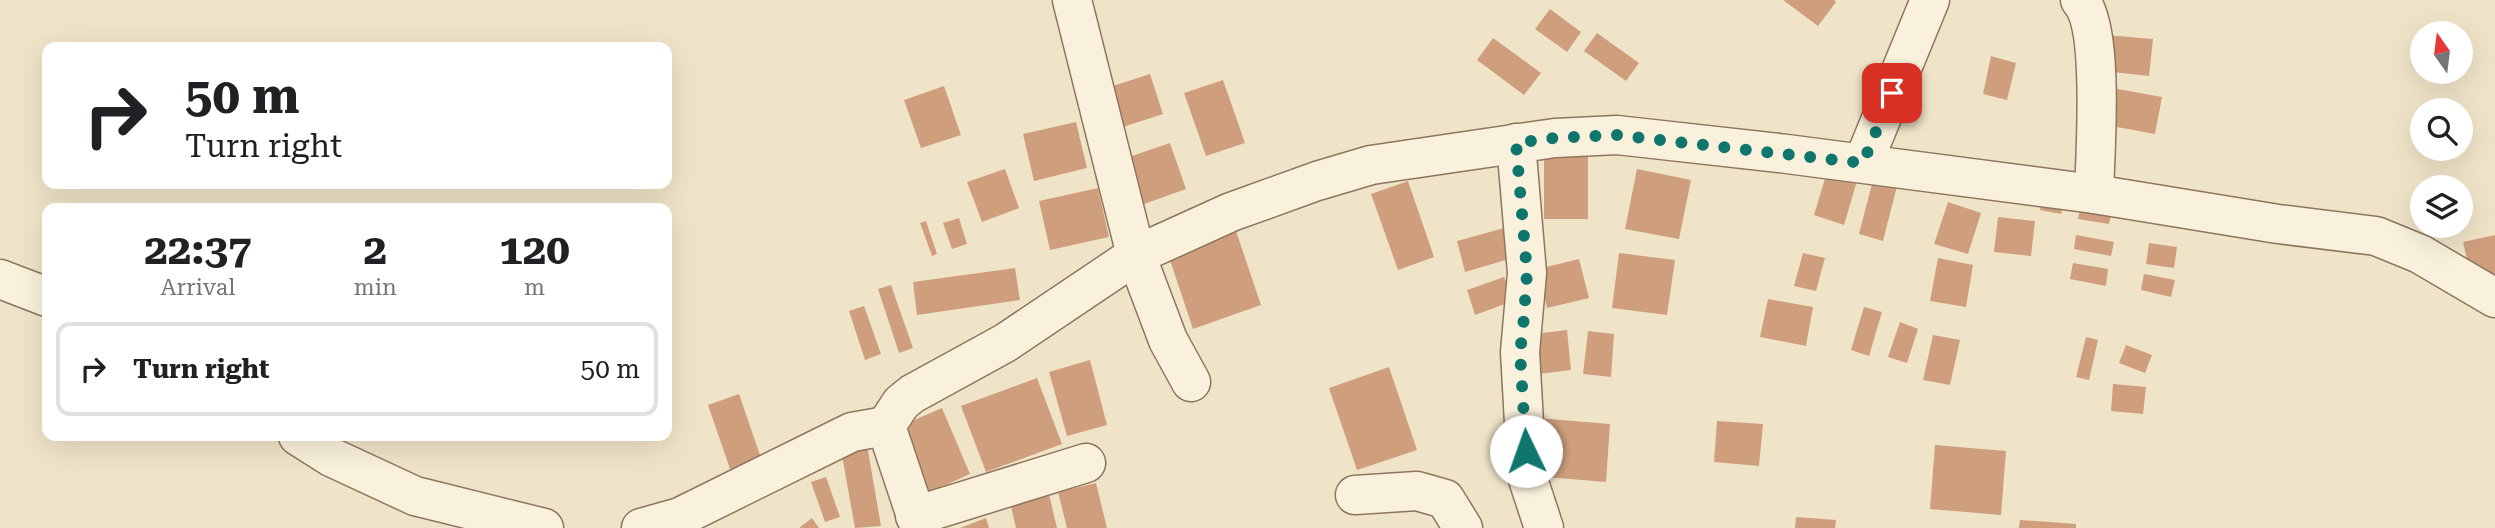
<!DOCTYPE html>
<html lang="en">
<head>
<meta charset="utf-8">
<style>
  :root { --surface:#fff; --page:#f6f6f6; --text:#202124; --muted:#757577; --line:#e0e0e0 }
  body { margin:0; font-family:"Roboto Serif",serif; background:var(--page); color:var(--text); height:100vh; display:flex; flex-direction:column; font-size:26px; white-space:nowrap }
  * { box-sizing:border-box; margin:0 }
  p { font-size:23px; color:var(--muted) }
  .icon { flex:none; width:38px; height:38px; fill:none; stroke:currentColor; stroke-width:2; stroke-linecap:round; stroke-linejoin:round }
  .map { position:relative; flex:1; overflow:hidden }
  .drawer { position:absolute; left:42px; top:203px; width:630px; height:238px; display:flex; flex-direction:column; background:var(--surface); border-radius:14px; box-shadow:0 7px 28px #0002 }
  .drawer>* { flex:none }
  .top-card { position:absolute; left:42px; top:42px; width:630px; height:147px; border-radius:14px; box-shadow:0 7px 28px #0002; background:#fff; color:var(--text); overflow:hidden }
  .needle { width:46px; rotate:346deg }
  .tools { position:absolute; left:2410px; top:21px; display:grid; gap:14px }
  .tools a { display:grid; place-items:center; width:63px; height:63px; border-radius:50%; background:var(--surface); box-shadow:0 7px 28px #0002; font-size:35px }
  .pin { position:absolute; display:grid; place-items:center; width:60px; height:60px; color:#fff; margin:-30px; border-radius:14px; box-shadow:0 4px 10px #0006 }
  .me { position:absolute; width:77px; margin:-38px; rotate:357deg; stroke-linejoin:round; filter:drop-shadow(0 0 5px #0008) }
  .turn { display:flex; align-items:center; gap:24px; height:147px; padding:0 28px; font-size:32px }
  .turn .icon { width:91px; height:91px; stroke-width:2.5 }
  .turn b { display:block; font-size:49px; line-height:60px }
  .eta { display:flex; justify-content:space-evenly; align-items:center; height:119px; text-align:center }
  .eta b { font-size:42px; font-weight:700; line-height:49px }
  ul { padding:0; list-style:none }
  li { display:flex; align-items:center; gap:21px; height:94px; margin:0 14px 10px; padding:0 14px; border:4px solid var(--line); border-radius:14px }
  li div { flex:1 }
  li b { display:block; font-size:26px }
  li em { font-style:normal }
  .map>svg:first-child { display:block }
  .building { fill:#cf9f7d }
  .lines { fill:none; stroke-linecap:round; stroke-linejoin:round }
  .minor-casing { stroke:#8d765c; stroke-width:41 }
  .minor { stroke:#faf1dc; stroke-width:38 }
  .route { stroke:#0f766e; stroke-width:12; stroke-dasharray:0 21.6 }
</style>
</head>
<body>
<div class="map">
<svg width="2495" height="528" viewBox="0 0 2495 528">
  <rect width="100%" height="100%" fill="#f0e4c8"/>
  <!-- building -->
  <g class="building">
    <polygon points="1783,0 1834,0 1836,2 1818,26"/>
    <polygon points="1550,9 1581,32 1567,52 1535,29"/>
    <polygon points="1597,33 1639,63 1626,81 1584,51"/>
    <polygon points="2106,35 2153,39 2149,76 2102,71"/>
    <polygon points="1493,38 1541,73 1524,95 1477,60"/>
    <polygon points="1991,56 2016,63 2007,100 1983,94"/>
    <polygon points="1150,74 1163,114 1123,127 1110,87"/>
    <polygon points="1223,80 1245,143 1206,156 1184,93"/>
    <polygon points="944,86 961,135 921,148 904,100"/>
    <polygon points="2112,88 2162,97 2155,134 2106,125"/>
    <polygon points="1076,122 1087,168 1034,181 1023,134"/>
    <polygon points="1170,143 1186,189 1133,208 1117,161"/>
    <rect x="1544" y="153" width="44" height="66"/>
    <polygon points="1005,169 1019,208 982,222 967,182"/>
    <polygon points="1637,169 1691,180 1679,239 1625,229"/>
    <polygon points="1827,172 1857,181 1844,225 1814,215"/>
    <polygon points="1873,180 1897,186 1883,241 1859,234"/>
    <polygon points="1408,181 1434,257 1398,270 1371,194"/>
    <polygon points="1098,188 1109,237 1050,250 1039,201"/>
    <polygon points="2044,194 2065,198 2061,214 2040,210"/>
    <polygon points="1948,202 1981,213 1968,254 1934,244"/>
    <polygon points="2081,205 2112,209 2109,224 2078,219"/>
    <polygon points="1998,217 2035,221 2031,256 1994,252"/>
    <polygon points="959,218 967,244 952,249 943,223"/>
    <polygon points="926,221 937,254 932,256 920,223"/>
    <polygon points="1234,225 1261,305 1193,329 1166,248"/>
    <polygon points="1508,227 1516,257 1465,272 1457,241"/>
    <polygon points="2076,235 2114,242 2111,256 2074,249"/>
    <polygon points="2495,235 2495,277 2472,282 2463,242"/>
    <polygon points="2149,243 2177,247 2174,268 2146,264"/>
    <polygon points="1619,253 1675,260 1667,315 1612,308"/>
    <polygon points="1803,253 1825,258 1816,291 1794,286"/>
    <polygon points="1938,258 1973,265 1966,307 1930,301"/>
    <polygon points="1579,259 1589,298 1547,308 1538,269"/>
    <polygon points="2073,263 2108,269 2106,286 2070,279"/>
    <polygon points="1015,268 1020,300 917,315 913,282"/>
    <polygon points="2144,274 2175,280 2171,297 2141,290"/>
    <polygon points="1504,277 1513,301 1475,315 1467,290"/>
    <polygon points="891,285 913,348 899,353 878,289"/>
    <polygon points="1768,299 1813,307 1806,346 1760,337"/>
    <polygon points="864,306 881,354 865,360 849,311"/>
    <polygon points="1864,307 1882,312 1869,356 1851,350"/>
    <polygon points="1900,322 1918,329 1907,363 1888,357"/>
    <polygon points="1567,330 1571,370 1530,375 1526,335"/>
    <polygon points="1588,331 1614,334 1611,377 1583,374"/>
    <polygon points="1933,335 1960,340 1950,385 1923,380"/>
    <polygon points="2086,337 2098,340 2089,380 2076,377"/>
    <polygon points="2126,345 2152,355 2145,373 2119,363"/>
    <polygon points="1090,360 1107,425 1067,436 1049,372"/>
    <polygon points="1389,367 1417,450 1357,470 1329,388"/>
    <polygon points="1037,378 1062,444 986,472 961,406"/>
    <polygon points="2113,384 2146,387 2143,414 2111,411"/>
    <polygon points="739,394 761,458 730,469 708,405"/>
    <polygon points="942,408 970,474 921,496 891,430"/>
    <polygon points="1537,418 1610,424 1606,482 1533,476"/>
    <polygon points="1717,421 1763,424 1759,466 1714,462"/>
    <polygon points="867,445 881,526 855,528 841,450"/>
    <polygon points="1935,445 2006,451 2001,515 1930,509"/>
    <polygon points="826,477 840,517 825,522 811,482"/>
    <polygon points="1096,483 1107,528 1067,528 1058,492"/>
    <polygon points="1048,490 1057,528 1016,528 1009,498"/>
    <polygon points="1796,517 1836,520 1835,528 1795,528"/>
    <polygon points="812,518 819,528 799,528"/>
    <polygon points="986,518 989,528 960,528"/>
    <polygon points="2020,520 2076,524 2076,528 2019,528"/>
  </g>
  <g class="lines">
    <defs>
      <g id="minor">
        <polyline points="1072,0 1136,255 1168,340 1191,382"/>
        <path d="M2080 0C2105 28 2095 154 2094 194"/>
        <polyline points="1516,143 1527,273 1520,352 1527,476 1544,528"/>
        <polyline points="1863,163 1930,0"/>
        <polyline points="0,279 47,297"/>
        <polyline points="298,436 331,457 415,496 544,528"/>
        <polyline points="1355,495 1417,491 1445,499 1463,528"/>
        <polyline points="915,516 1086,463"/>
        <polyline points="641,528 680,517 852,432 886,426"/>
        <polyline points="920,528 886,426 901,403 912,394 1005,343 1136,255 1231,212 1317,181 1371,165 1555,138 1617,135 1787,154 2094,194 2278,224 2376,236 2420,254 2495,298"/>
      </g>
    </defs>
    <!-- minor casing -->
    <use href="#minor" class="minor-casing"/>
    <!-- minor -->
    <use href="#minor" class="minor"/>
  </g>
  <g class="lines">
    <!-- route -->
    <polyline class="route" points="1526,451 1520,352 1523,329 1527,273 1516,143 1555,138 1616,135 1863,163 1892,93"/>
  </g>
</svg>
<div class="tools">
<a><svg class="needle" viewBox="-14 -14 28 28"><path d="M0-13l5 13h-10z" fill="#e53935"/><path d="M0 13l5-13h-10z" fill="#757577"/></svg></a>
<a><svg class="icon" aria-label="search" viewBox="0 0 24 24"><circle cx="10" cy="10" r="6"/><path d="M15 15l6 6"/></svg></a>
<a><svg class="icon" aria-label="layers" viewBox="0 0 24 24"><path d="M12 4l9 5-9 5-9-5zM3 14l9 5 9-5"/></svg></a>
</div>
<div class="pin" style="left:1892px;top:93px;background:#d93025"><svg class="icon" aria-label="arrive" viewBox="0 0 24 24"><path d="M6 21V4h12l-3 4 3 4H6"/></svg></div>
<svg class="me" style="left:1526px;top:451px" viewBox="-20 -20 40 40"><circle r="19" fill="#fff"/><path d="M0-13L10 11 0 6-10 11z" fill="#0f766e"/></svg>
<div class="top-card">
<div class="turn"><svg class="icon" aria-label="right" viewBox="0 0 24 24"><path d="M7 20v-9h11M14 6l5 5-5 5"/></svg><div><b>50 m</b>Turn right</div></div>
</div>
<section class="drawer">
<div class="eta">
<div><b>22:37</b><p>Arrival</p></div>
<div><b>2</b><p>min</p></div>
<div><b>120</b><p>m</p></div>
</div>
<ul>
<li><svg class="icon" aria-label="right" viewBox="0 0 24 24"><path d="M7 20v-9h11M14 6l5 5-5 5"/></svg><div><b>Turn right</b></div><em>50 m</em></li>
</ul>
</section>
</div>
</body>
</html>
